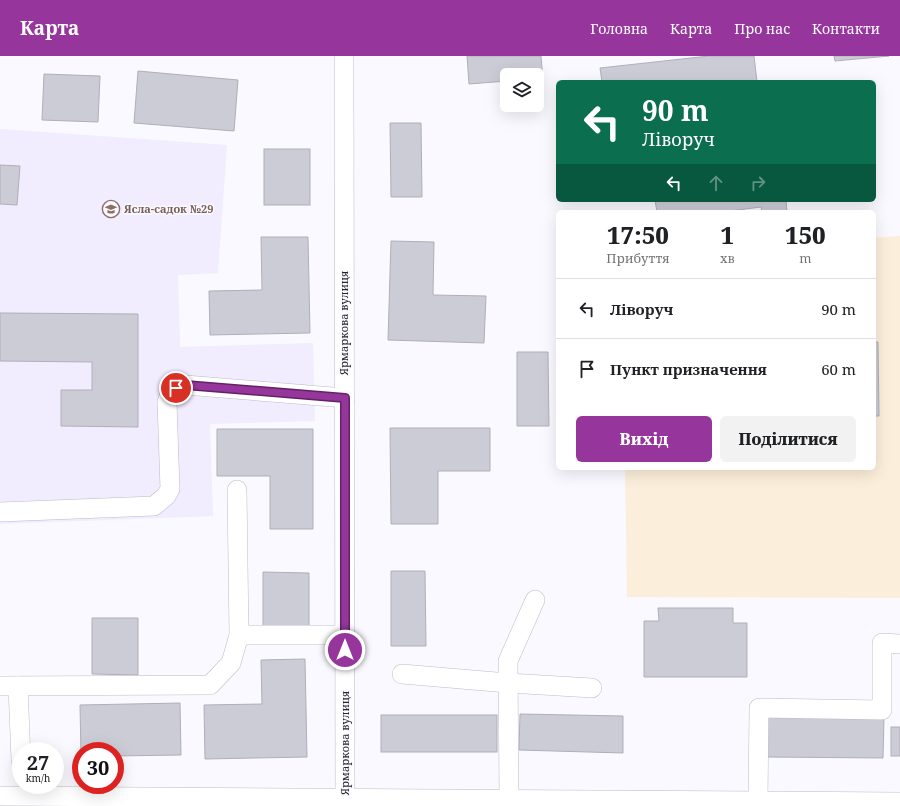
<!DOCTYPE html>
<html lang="uk">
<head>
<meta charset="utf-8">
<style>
  :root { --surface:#fff; --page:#f2f2f2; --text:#202124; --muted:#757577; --line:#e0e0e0; --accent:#96359c }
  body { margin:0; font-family:"Noto Serif",serif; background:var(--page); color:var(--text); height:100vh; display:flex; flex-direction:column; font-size:15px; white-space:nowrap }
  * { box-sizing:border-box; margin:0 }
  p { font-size:13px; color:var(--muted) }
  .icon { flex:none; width:22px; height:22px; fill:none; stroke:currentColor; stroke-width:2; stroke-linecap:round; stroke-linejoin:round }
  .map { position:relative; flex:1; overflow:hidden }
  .details { position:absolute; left:556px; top:154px; width:320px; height:260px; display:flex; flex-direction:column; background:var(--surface); border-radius:6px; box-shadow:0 4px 16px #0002 }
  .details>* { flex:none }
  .top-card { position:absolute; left:556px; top:24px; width:320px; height:122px; border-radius:6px; box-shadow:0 4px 16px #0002; background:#0b6e4f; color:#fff; overflow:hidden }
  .buttons { position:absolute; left:500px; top:12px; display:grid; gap:8px }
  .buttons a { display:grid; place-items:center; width:44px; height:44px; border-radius:6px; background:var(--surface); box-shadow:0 4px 16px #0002; font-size:20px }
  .speed { position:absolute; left:12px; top:686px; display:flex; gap:8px; font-size:20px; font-weight:700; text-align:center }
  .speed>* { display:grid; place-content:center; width:52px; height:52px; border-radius:50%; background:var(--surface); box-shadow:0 4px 16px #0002; line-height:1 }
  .speed small { font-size:10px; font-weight:400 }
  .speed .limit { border:6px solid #d22; background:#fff; color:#111 }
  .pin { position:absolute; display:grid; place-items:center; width:34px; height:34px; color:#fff; margin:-17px; border:2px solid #fff; border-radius:50%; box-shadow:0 1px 4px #0007 }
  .me { position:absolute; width:44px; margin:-22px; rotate:0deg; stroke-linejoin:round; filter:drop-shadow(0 0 3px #0008) }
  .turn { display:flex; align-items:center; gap:14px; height:84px; padding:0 20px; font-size:18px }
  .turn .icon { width:52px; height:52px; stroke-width:2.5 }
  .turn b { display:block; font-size:28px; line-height:34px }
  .lanes { display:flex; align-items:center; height:38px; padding:0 20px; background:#0003; justify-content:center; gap:20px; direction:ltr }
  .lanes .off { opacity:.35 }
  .eta { display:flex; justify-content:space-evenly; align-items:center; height:68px; text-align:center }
  .eta b { font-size:24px; font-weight:800; line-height:28px }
  .action { display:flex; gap:8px; margin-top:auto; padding:8px 20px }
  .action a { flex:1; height:46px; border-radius:6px; background:var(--accent); color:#fff; font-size:16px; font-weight:800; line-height:46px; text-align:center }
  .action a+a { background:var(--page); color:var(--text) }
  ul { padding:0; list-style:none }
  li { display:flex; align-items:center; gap:12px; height:60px; padding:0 20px; border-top:1px solid var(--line) }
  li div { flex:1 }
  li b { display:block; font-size:15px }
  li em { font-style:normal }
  header { display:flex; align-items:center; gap:24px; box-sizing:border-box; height:56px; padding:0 20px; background:var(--accent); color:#fff }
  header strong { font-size:19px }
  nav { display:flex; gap:22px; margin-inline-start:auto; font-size:14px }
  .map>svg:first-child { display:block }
  .industrial { fill:#fbeeda }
  .education { fill:#f1ecfe }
  .building { fill:#ccccd6; stroke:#b0afb9 }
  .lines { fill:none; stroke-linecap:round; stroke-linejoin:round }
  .minor-casing { stroke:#bcbcc6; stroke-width:20 }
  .minor { stroke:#fff; stroke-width:19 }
  .route-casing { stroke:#622265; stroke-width:10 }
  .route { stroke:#96359c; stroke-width:7 }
  .labels { text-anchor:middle; stroke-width:3; stroke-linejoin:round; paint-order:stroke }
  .education-label { font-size:11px; font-weight:bold; fill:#785e54; stroke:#f9f9ff; text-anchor:start }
  .street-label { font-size:11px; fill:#27272a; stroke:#f9f9ff }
</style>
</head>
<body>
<header>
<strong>Карта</strong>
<nav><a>Головна</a><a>Карта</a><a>Про нас</a><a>Контакти</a></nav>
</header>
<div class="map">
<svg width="900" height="750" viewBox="0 0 900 750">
  <rect width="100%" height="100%" fill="#f9f9ff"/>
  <!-- industrial -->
  <polygon class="industrial" points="900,180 900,542 627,541 625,412 874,412 874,182"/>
  <!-- education -->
  <polygon class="education" points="0,73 227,89 218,217 178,219 180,291 313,287 315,365 210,368 213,460 0,468"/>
  <!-- building -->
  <g class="building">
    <polygon points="467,0 541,0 543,23 537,23 537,19 507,19 507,25 469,28"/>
    <polygon points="709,0 754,0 757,26 602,26 600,12"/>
    <polygon points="834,0 889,0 835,5"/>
    <polygon points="138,15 238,24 234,75 134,67"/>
    <polygon points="44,18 100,20 98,66 42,64"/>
    <polygon points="390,67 421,67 422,141 391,141"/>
    <rect x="264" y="93" width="46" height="56"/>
    <polygon points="0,109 20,110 17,149 0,148"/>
    <polygon points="655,144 786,144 787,156 762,156 761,151 730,155 730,156 657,156"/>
    <polygon points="261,181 308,181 310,277 210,279 209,235 262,234"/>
    <polygon points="391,185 434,186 433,239 486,240 484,287 388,284"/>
    <polygon points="0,257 138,258 138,371 61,370 61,334 92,334 92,306 0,305"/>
    <polygon points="874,286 878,286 879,360 874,360"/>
    <polygon points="517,296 548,296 549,370 517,370"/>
    <polygon points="390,372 490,372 490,415 438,415 438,468 391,468"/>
    <polygon points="217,373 313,373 313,473 270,473 270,420 217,420"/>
    <polygon points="391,515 425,515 426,590 391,590"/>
    <polygon points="263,516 309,517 309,573 263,573"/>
    <polygon points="658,552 733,552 733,567 747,567 747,621 644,621 644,565 659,565"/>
    <polygon points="92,562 138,562 138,619 92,618"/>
    <polygon points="305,603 307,701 205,703 204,649 262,648 261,604"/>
    <polygon points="180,647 181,699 115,700 115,695 81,695 81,700 80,649"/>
    <polygon points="520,658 623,660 623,697 519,694"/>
    <rect x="381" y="659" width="116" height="37"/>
    <polygon points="767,660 884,661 883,702 767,701"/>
    <rect x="891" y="671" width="9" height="29"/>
  </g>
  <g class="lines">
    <defs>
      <g id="minor">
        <polyline points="344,0 345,750"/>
        <path d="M0 456 154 450 166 440 170 433 167 346C170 336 176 333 185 329L345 342"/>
        <polyline points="239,579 345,579"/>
        <polyline points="402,618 508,627 592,632"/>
        <polyline points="0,630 210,629 231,607 239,579 237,434"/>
        <polyline points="18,630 21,704"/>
        <polyline points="0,740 900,746"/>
        <polyline points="509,744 508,605 535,544"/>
        <polyline points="758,745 759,652 882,654 882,587 900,588"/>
      </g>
    </defs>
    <!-- minor casing -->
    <use href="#minor" class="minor-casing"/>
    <!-- minor -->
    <use href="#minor" class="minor"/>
  </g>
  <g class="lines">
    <defs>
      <polyline id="route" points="176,332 185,329 345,342 345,594"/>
    </defs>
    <!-- route casing -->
    <use href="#route" class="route-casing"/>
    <!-- route -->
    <use href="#route" class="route"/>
  </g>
  <!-- icons -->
  <defs>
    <symbol id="school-ring" viewBox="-11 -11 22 22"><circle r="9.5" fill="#f9f9ff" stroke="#8d6e63" stroke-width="1.5"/><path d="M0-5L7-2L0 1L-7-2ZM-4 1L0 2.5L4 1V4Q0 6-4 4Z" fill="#8d6e63"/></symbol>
  </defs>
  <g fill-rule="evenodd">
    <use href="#school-ring" x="101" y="143" width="20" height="20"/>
  </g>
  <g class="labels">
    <!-- education labels -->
    <g class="education-label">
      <text x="124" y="157">Ясла-садок №29</text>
    </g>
    <!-- street labels -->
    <g class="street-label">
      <text transform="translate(344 267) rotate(-90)" y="4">Ярмаркова вулиця</text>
      <text transform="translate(345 687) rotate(-90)" y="4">Ярмаркова вулиця</text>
    </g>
  </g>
</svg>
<div class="buttons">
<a><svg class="icon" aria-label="layers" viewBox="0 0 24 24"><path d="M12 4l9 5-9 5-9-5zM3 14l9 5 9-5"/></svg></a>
</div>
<div class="speed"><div>27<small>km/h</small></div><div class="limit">30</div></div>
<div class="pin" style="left:176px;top:332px;background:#d93025"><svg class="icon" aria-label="arrive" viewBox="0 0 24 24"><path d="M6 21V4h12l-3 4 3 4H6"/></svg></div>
<svg class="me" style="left:345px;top:594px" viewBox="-20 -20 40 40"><circle r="17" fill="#96359c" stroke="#fff" stroke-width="3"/><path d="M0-11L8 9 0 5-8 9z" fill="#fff"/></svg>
<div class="top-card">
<div class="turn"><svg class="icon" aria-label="left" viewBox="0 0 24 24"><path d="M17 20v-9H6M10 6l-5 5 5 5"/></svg><div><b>90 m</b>Ліворуч</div></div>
<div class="lanes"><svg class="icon" aria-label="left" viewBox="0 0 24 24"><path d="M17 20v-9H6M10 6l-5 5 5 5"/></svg><svg class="icon off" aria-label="ahead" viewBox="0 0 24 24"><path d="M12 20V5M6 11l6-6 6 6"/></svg><svg class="icon off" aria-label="right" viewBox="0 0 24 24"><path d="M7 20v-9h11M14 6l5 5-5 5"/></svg></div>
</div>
<section class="details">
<div class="eta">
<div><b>17:50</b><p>Прибуття</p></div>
<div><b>1</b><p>хв</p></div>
<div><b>150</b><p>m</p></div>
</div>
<ul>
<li><svg class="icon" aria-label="left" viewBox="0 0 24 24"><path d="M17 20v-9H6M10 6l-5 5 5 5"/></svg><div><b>Ліворуч</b></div><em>90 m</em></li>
<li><svg class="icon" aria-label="arrive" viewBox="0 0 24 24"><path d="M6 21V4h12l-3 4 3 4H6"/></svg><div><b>Пункт призначення</b></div><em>60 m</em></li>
</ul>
<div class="action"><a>Вихід</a><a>Поділитися</a></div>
</section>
</div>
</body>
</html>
